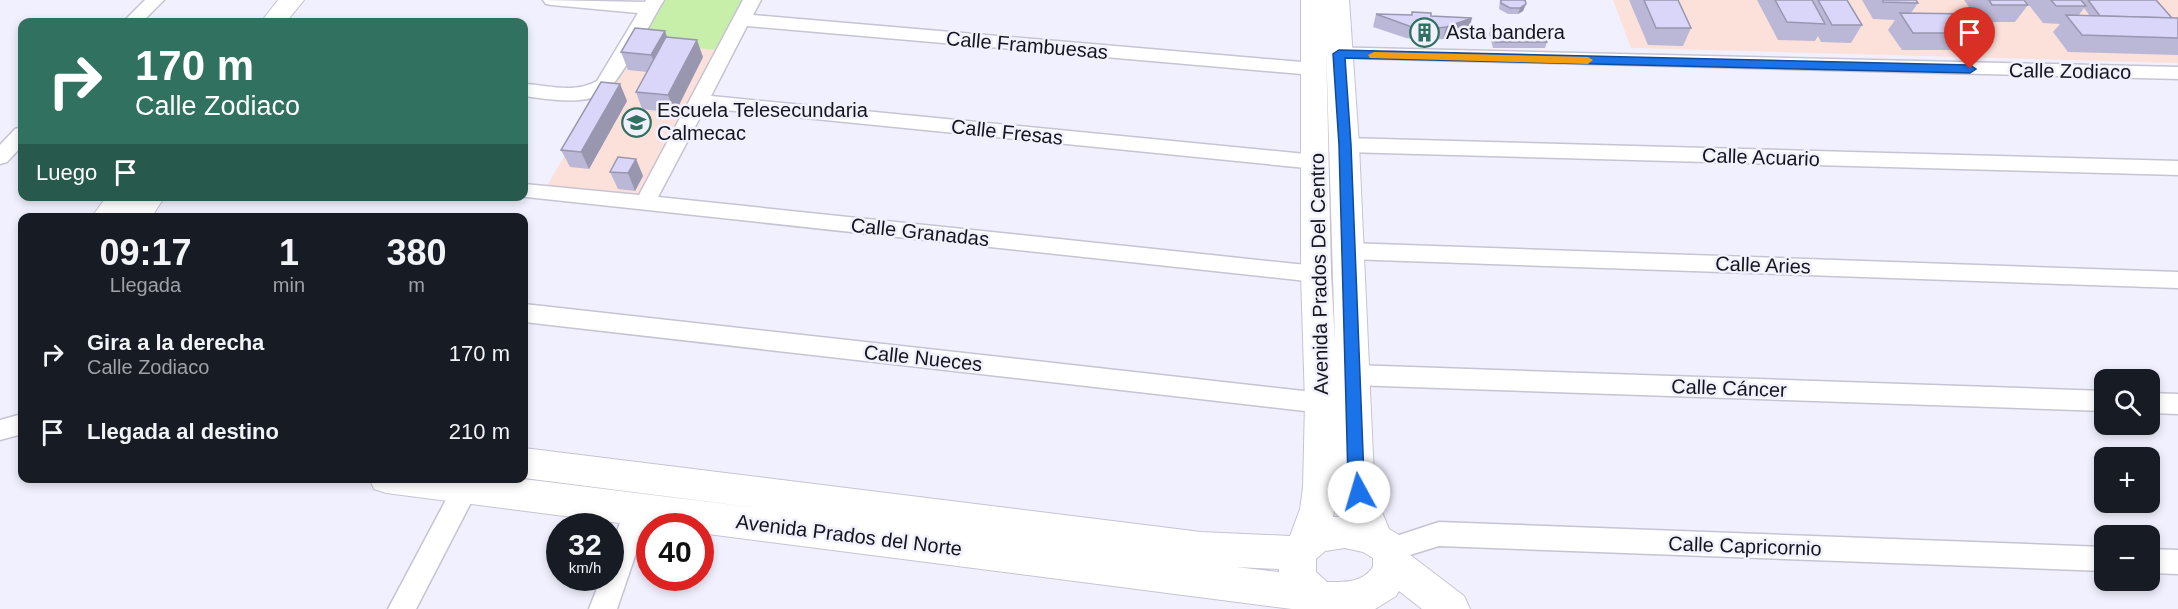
<!DOCTYPE html>
<html lang="es">
<head>
<meta charset="utf-8">
<style>
  :root { --surface:#171b24; --page:#20242c; --text:#f1f3f6; --muted:#9ea1a6 }
  body { margin:0; font-family:Helvetica,sans-serif; background:var(--page); color:var(--text); height:100vh; display:flex; flex-direction:column; font-size:22px; white-space:nowrap }
  * { box-sizing:border-box; margin:0 }
  p { font-size:20px; color:var(--muted) }
  .icon { flex:none; width:33px; height:33px; fill:none; stroke:currentColor; stroke-width:2; stroke-linecap:round; stroke-linejoin:round }
  .map { position:relative; flex:1; overflow:hidden }
  .side { position:absolute; left:18px; top:213px; width:510px; height:270px; display:flex; flex-direction:column; background:var(--surface); border-radius:12px; box-shadow:0 3px 9px #0003 }
  .side>* { flex:none }
  .guide { position:absolute; left:18px; top:18px; width:510px; height:183px; border-radius:12px; box-shadow:0 3px 9px #0003; background:#317160; color:#fff; overflow:hidden }
  .fabs { position:absolute; left:2094px; top:369px; display:grid; gap:12px }
  .fabs a { display:grid; place-items:center; width:66px; height:66px; border-radius:12px; background:var(--surface); box-shadow:0 3px 9px #0003; font-size:30px }
  .speed { position:absolute; left:546px; top:513px; display:flex; gap:12px; font-size:30px; font-weight:700; text-align:center }
  .speed>* { display:grid; place-content:center; width:78px; height:78px; border-radius:50%; background:var(--surface); box-shadow:0 3px 9px #0003; line-height:1 }
  .speed small { font-size:15px; font-weight:400 }
  .speed .limit { border:9px solid #d22; background:#fff; color:#111 }
  .pin { position:absolute; display:grid; place-items:center; width:51px; height:51px; color:#fff; margin:-62px -26px; border-radius:50% 50% 50% 0; rotate:-45deg; box-shadow:0 0 6px #0007 }
  .pin .icon { rotate:45deg }
  .me { position:absolute; width:66px; margin:-33px; rotate:354deg; stroke-linejoin:round; filter:drop-shadow(0 0 4px #0008) }
  .turn { display:flex; align-items:center; gap:21px; height:126px; padding:0 18px; font-size:27px }
  .turn .icon { width:78px; height:78px; stroke-width:2.5 }
  .turn b { display:block; font-size:42px; line-height:51px }
  .then { display:flex; align-items:center; height:57px; padding:0 18px; background:#0003; gap:12px; font-size:22px }
  .eta { display:flex; justify-content:space-evenly; align-items:center; height:102px; text-align:center }
  .eta b { font-size:36px; font-weight:600; line-height:42px }
  ul { padding:0; list-style:none }
  li { display:flex; align-items:center; gap:18px; height:78px; padding:0 18px }
  li div { flex:1 }
  li b { display:block; font-size:22px }
  li em { font-style:normal }
  .map>svg:first-child { display:block }
  .education { fill:#fce1db }
  .green { fill:#c7efaa }
  .lines { fill:none; stroke-linecap:round; stroke-linejoin:round }
  .street-casing { stroke:#c6c4d2; stroke-width:3 }
  .secondary-casing { stroke:#c6c4d2; stroke-width:2 }
  .street { fill:#fff; fill-rule:evenodd }
  .secondary { fill:#fff; fill-rule:evenodd }
  .wall { fill:#bbb8d7; fill-rule:evenodd }
  .shaded-wall { fill:#9996af }
  .building { fill:#dad6fa; stroke:#9996af; stroke-width:1.5 }
  .route { fill:#1a73e8; stroke:#114b97; stroke-width:1.5 }
  .slow { fill:#f59e0b }
  .labels { text-anchor:middle; stroke-width:5; stroke-linejoin:round; paint-order:stroke }
  .poi-label { font-size:20px; fill:#16151a; stroke:#f1f0fe; text-anchor:start }
  .street-label { font-size:20px; fill:#16151a; stroke:#f1f0fe }
</style>
</head>
<body>
<div class="map">
<svg width="2178" height="609" viewBox="0 0 2178 609">
  <rect width="100%" height="100%" fill="#f1f0fe"/>
  <!-- education -->
  <g class="education">
    <polygon points="1613,0 2178,0 2178,63 1631,48"/>
    <polygon points="630,41 725,51 645,203 543,193"/>
  </g>
  <!-- green -->
  <polygon class="green" points="656,0 752,0 725,51 630,41"/>
  <g class="lines">
    <defs>
      <g id="street">
        <polygon points="145,0 164,0 142,22 123,22"/>
        <path d="M543 0 645 2 646 0H664C652 19 618 88 601 95 576 105 549 99 524 96V84C548 85 574 94 597 81L638 13 552 5 546 4Z"/>
        <polygon points="743,0 761,0 753,15 1313,63 1320,65 1322,69 1320,73 1313,75 747,26 711,96 1316,155 1323,157 1326,162 1323,167 1316,169 705,108 658,197 1316,266 1324,268 1327,274 1324,280 1316,282 517,196 524,196 524,184 639,195"/>
        <polygon points="1322,47 2178,67 2178,79 1315,57 1313,53 1315,49"/>
        <polygon points="22,127 22,146 7,162 0,164 0,145 15,129"/>
        <polygon points="1345,138 2178,161 2178,175 1345,152 1338,150 1335,145 1338,140"/>
        <polygon points="1348,243 2178,272 2178,288 1348,259 1340,257 1337,251 1340,245"/>
        <polygon points="524,304 1322,393 1330,396 1334,403 1330,410 1322,413 524,322"/>
        <polygon points="1353,365 2104,391 2104,411 1353,385 1345,382 1341,375 1345,368"/>
        <polygon points="2150,393 2178,394 2178,414 2150,413"/>
        <polygon points="22,414 22,434 0,440 0,420"/>
        <polygon points="467,478 474,481 478,489 416,609 388,609 456,481"/>
        <path d="M638 498 647 501 651 509 617 609H589L601 578H610C610 549 617 527 629 501Z"/>
        <polygon points="1439,522 2104,547 2104,571 1439,546 1387,562 1378,558 1374,550 1378,542"/>
        <polygon points="2150,549 2178,550 2178,574 2150,573"/>
      </g>
      <g id="secondary">
        <polygon points="278,0 304,0 286,22 261,22"/>
        <path d="M1301 0H1349L1359 145 1374 478 1379 505 1389 529 1399 535 1409 554 1464 596 1470 609H1422L1399 591 1396 596 1375 609H1292L700 533V526L650 527 386 493 374 489 369 478H515L766 509 524 478V448L1201 532 1290 536 1300 509 1303 488 1305 403 1301 274ZM1326 42 1335 343 1331 274ZM1339 480 1348 516 1333 517ZM1345 548 1363 552 1373 558V567C1362 583 1345 582 1327 582L1316 572V559L1325 551ZM1236 567 1279 569V572Z"/>
        <polygon points="107,196 165,196 151,218 91,218"/>
      </g>
    </defs>
    <!-- street casing -->
    <use href="#street" class="street-casing"/>
    <!-- secondary casing -->
    <use href="#secondary" class="secondary-casing"/>
    <!-- street -->
    <use href="#street" class="street"/>
    <!-- secondary -->
    <use href="#secondary" class="secondary"/>
  </g>
  <!-- wall -->
  <g class="wall">
    <polygon points="1500,0 1525,0 1526,4 1523,11 1518,14 1508,14 1499,9"/>
    <polygon points="1629,0 1678,0 1691,28 1683,46 1648,45"/>
    <polygon points="1757,0 1847,0 1862,25 1851,43 1821,42 1818,36 1815,41 1778,40"/>
    <polygon points="1862,0 1916,0 1918,3 1911,13 1987,33 1975,50 1902,50 1888,30 1895,20 1873,19"/>
    <polygon points="1964,0 2024,0 2028,5 2015,22 1980,22"/>
    <path d="M2025 0H2156L2172 18H2178V55L2068 52 2053 32 2060 24 2043 23ZM2084 8 2090 16 2079 15Z"/>
    <polygon points="1412,12 1431,16 1469,30 1443,39 1425,41 1406,38 1373,27 1376,14 1411,15"/>
    <polygon points="1491,28 1547,42 1545,48 1493,48 1489,34"/>
    <polygon points="665,31 667,37 703,57 675,113 642,109 636,92 647,72 628,70 621,52"/>
    <polygon points="620,84 627,101 589,169 570,167 561,150"/>
    <polygon points="636,159 643,176 635,191 618,189 610,172"/>
  </g>
  <!-- shaded-wall -->
  <g class="shaded-wall">
    <polygon points="1526,4 1523,11 1518,14 1520,8"/>
    <polygon points="1472,18 1469,30 1443,39 1446,27"/>
    <polygon points="665,31 671,49 658,73 651,55"/>
    <polygon points="697,40 703,57 675,113 668,95"/>
    <polygon points="620,84 627,101 589,169 581,152"/>
    <polygon points="636,159 643,176 635,191 628,173"/>
  </g>
  <!-- building -->
  <g class="building">
    <polygon points="1501,0 1525,0 1526,4 1520,8 1510,8 1501,3"/>
    <polygon points="1644,0 1678,0 1691,28 1656,28"/>
    <polygon points="1775,0 1812,0 1825,24 1787,22"/>
    <polygon points="1818,0 1847,0 1862,25 1832,25"/>
    <polygon points="1883,0 1916,0 1918,3 1883,2"/>
    <polygon points="1989,0 2024,0 2028,5 1992,5"/>
    <polygon points="2051,0 2081,0 2086,6 2056,6"/>
    <polygon points="2088,0 2156,0 2172,18 2100,16"/>
    <polygon points="1412,12 1431,13 1431,16 1472,18 1446,27 1428,29 1409,26 1376,14 1412,15"/>
    <polygon points="1900,13 1973,14 1987,33 1913,33"/>
    <polygon points="2066,15 2178,18 2178,38 2082,35"/>
    <polygon points="635,28 665,31 651,55 621,52"/>
    <polygon points="1491,28 1542,28 1547,42 1495,42"/>
    <polygon points="666,37 697,40 668,95 636,92"/>
    <polygon points="601,82 620,84 581,152 561,150"/>
    <polygon points="618,157 636,159 628,173 610,172"/>
  </g>
  <!-- route -->
  <polygon class="route" points="1339,50 1970,65 1976,69 1970,73 1345,58 1351,145 1364,478 1366,492 1364,496 1359,498 1353,496 1348,478 1339,145 1333,54"/>
  <!-- slow -->
  <polygon class="slow" points="1374,52 1588,57 1593,60 1588,64 1370,58 1368,55"/>
  <!-- icons -->
  <defs>
    <symbol id="building-ring" viewBox="-11 -11 22 22"><circle r="9.5" fill="#f1f0fe" stroke="#317160" stroke-width="1.5"/><path d="M-4-6H4V6H1V3H-1V6H-4ZM-2.5-4.3h1.7v1.8h-1.7ZM.8-4.3h1.7v1.8H.8ZM-2.5-1h1.7V.8h-1.7ZM.8-1h1.7V.8H.8Z" fill="#317160"/></symbol>
    <symbol id="school-ring" viewBox="-11 -11 22 22"><circle r="9.5" fill="#f1f0fe" stroke="#317160" stroke-width="1.5"/><path d="M0-5L7-2L0 1L-7-2ZM-4 1L0 2.5L4 1V4Q0 6-4 4Z" fill="#317160"/></symbol>
  </defs>
  <g fill-rule="evenodd">
    <use href="#building-ring" x="1408" y="16" width="33" height="33"/>
    <use href="#school-ring" x="620" y="106" width="33" height="33"/>
  </g>
  <g class="labels">
    <!-- poi labels -->
    <g class="poi-label">
      <text x="1446" y="39">Asta bandera</text>
      <text x="657" y="117">Escuela Telesecundaria<tspan x="657" dy="23">Calmecac</tspan></text>
    </g>
    <!-- street labels -->
    <g class="street-label">
      <text transform="translate(1027 45) rotate(5)" y="7">Calle Frambuesas</text>
      <text transform="translate(2070 71) rotate(1)" y="7">Calle Zodiaco</text>
      <text transform="translate(1007 132) rotate(6)" y="7">Calle Fresas</text>
      <text transform="translate(1761 157) rotate(2)" y="7">Calle Acuario</text>
      <text transform="translate(920 232) rotate(6)" y="7">Calle Granadas</text>
      <text transform="translate(1763 265) rotate(2)" y="7">Calle Aries</text>
      <text transform="translate(1319 274) rotate(-91)" y="7">Avenida Prados Del Centro</text>
      <text transform="translate(923 358) rotate(6)" y="7">Calle Nueces</text>
      <text transform="translate(1729 388) rotate(2)" y="7">Calle Cáncer</text>
      <text transform="translate(849 535) rotate(7)" y="7">Avenida Prados del Norte</text>
      <text transform="translate(1745 546) rotate(2)" y="7">Calle Capricornio</text>
    </g>
  </g>
</svg>
<div class="fabs">
<a><svg class="icon" aria-label="search" viewBox="0 0 24 24"><circle cx="10" cy="10" r="6"/><path d="M15 15l6 6"/></svg></a>
<a>+</a>
<a>−</a>
</div>
<div class="speed"><div>32<small>km/h</small></div><div class="limit">40</div></div>
<div class="pin" style="left:1970px;top:69px;background:#d93025"><svg class="icon" aria-label="arrive" viewBox="0 0 24 24"><path d="M6 21V4h12l-3 4 3 4H6"/></svg></div>
<svg class="me" style="left:1359px;top:492px" viewBox="-20 -20 40 40"><circle r="19" fill="#fff"/><path d="M0-13L10 11 0 6-10 11z" fill="#1a73e8"/></svg>
<div class="guide">
<div class="turn"><svg class="icon" aria-label="right" viewBox="0 0 24 24"><path d="M7 20v-9h11M14 6l5 5-5 5"/></svg><div><b>170 m</b>Calle Zodiaco</div></div>
<div class="then">Luego<svg class="icon" aria-label="arrive" viewBox="0 0 24 24"><path d="M6 21V4h12l-3 4 3 4H6"/></svg></div>
</div>
<section class="side">
<div class="eta">
<div><b>09:17</b><p>Llegada</p></div>
<div><b>1</b><p>min</p></div>
<div><b>380</b><p>m</p></div>
</div>
<ul>
<li><svg class="icon" aria-label="right" viewBox="0 0 24 24"><path d="M7 20v-9h11M14 6l5 5-5 5"/></svg><div><b>Gira a la derecha</b><p>Calle Zodiaco</p></div><em>170 m</em></li>
<li><svg class="icon" aria-label="arrive" viewBox="0 0 24 24"><path d="M6 21V4h12l-3 4 3 4H6"/></svg><div><b>Llegada al destino</b></div><em>210 m</em></li>
</ul>
</section>
</div>
</body>
</html>
